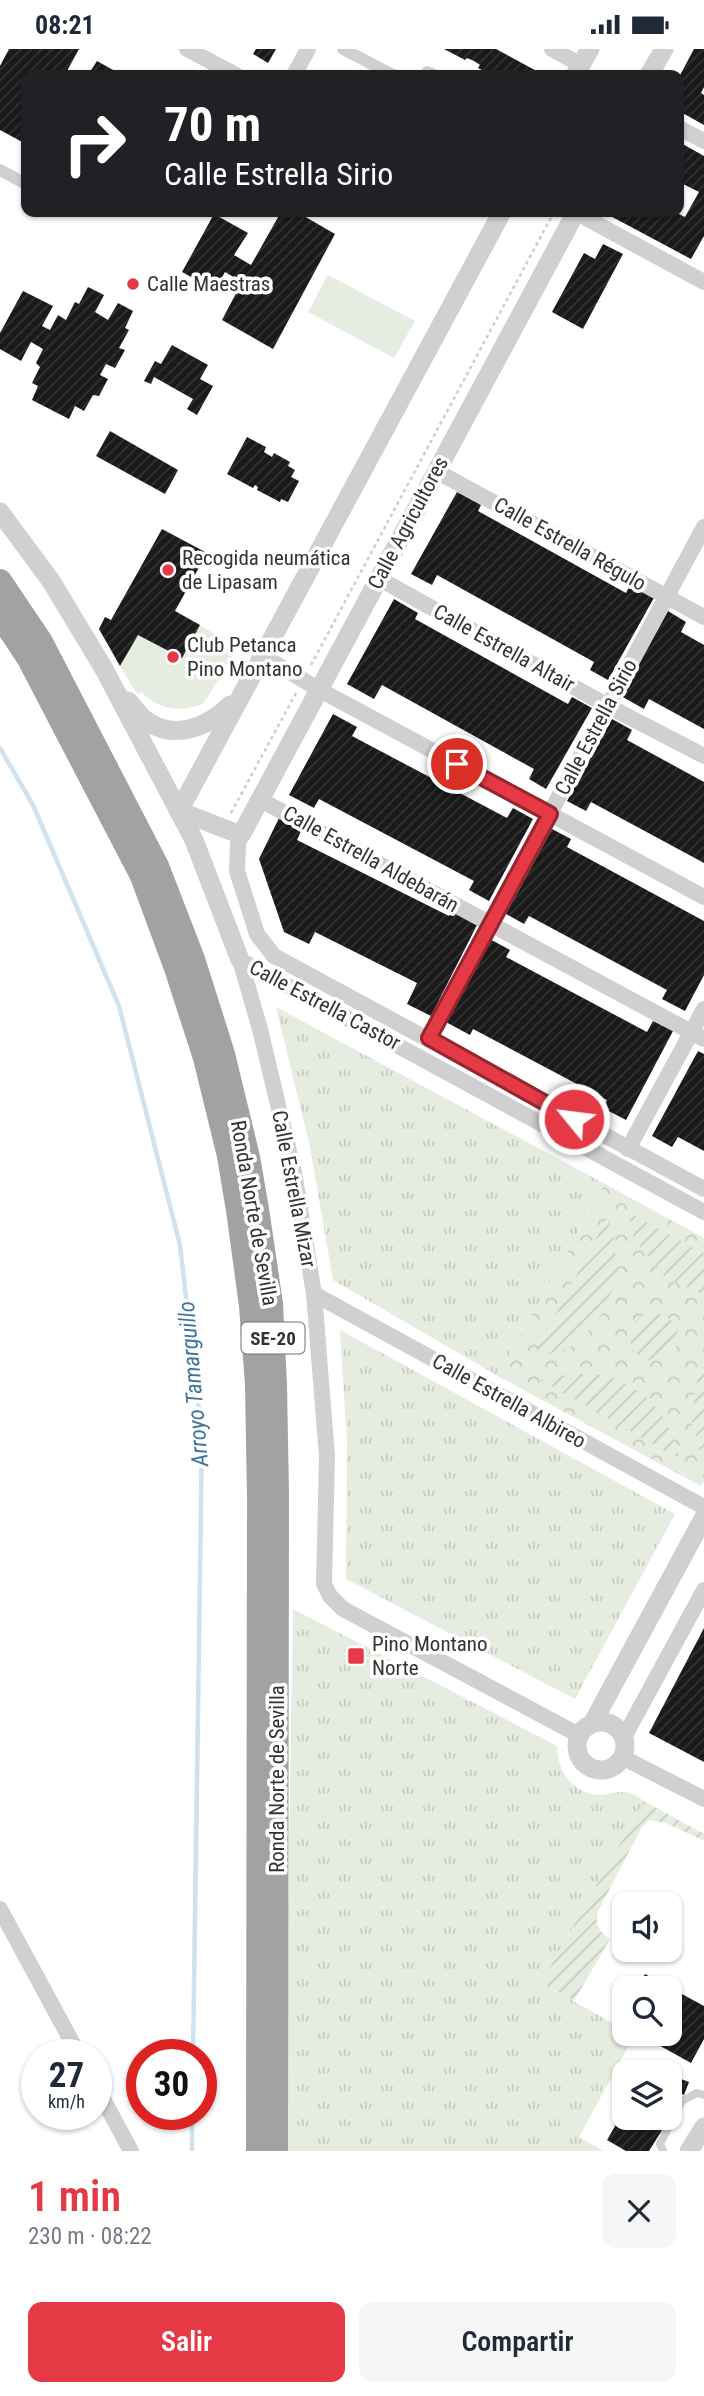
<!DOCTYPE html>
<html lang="es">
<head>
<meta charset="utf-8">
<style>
  :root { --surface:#fff; --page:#f6f6f7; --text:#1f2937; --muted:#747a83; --accent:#e63946 }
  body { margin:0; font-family:"Roboto Condensed",sans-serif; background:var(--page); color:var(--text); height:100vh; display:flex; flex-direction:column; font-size:26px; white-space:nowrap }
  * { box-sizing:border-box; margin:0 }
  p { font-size:23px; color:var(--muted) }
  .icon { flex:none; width:38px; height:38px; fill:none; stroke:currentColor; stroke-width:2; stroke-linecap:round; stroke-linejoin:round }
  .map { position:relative; height:2102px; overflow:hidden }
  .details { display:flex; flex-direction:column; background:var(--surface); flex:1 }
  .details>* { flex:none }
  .top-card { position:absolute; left:21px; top:21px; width:663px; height:147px; border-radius:14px; box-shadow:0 2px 5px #0004; background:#202124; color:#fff; overflow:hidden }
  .buttons { position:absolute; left:612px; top:1843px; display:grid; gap:14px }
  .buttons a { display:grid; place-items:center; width:70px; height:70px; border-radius:14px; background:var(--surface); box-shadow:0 2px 5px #0004; font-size:35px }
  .speed { position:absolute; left:21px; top:1990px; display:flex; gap:14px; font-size:35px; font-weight:700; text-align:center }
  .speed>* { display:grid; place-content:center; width:91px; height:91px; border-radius:50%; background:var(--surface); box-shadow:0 2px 5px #0004; line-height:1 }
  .speed small { font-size:18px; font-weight:400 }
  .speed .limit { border:10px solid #d22; background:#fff; color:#111 }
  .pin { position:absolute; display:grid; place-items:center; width:60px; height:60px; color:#fff; margin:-30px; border:4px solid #fff; border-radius:50%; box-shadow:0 2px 7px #0007 }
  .me { position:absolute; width:77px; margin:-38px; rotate:299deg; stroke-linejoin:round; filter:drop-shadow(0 0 5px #0008) }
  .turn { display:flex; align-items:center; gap:24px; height:147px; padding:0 28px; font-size:32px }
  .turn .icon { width:91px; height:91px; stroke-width:2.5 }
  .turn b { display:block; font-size:49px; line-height:60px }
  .round { display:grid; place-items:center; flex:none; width:74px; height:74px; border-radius:14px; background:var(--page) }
  .headline { display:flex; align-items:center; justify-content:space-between; height:119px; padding:0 28px }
  h1 { font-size:42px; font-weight:600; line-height:52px; color:var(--accent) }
  .primary-button { display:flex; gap:14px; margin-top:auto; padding:14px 28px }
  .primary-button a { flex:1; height:80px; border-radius:14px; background:var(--accent); color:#fff; font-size:28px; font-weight:600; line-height:80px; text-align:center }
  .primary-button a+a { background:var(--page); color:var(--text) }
  .status { display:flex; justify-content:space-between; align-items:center; height:49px; padding:0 35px; background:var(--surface); direction:ltr }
  .status svg { height:19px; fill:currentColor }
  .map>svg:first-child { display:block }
  .grass { fill:url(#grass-tufts) }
  .forest { fill:url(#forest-crowns) }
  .garden { fill:url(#garden-furrows) }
  .pitch { fill:#e6ecdf }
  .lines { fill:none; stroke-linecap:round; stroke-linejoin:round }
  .stream { stroke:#cfe2ee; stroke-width:4.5 }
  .building { fill:url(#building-hatch) }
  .path { stroke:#cdcdcd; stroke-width:2.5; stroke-dasharray:3.5 3.5; stroke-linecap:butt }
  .service { stroke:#d0d0d0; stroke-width:8 }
  .pedestrian { stroke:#d0d0d0; stroke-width:12 }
  .minor { stroke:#d0d0d0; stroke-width:16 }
  .tertiary { stroke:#d0d0d0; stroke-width:19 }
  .trunk { stroke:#a2a2a2; stroke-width:24 }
  .route-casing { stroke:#96252e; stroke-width:18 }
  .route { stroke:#e63946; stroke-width:12 }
  .poi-dot { fill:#e63946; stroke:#fff; stroke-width:2.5 }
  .labels { text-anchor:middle; stroke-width:7; stroke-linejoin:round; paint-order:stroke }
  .shield { fill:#fff; stroke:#707070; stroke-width:2 }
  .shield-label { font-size:19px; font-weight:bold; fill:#333 }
  .poi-label { font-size:21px; fill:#333; stroke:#fff; text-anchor:start }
  .street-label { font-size:21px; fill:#333; stroke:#fff }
  .water-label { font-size:23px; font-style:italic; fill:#3f7597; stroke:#fff }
</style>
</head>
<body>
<div class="status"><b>08:21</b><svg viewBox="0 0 49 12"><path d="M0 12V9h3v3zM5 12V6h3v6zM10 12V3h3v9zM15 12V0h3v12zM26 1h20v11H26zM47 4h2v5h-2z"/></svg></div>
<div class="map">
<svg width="704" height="2102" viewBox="0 0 704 2102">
  <defs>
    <pattern id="grass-tufts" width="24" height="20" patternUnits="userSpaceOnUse" patternTransform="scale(1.75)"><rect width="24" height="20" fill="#e6ecdf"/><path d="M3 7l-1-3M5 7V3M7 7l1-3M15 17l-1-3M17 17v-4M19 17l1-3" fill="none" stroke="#c6cbc0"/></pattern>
    <pattern id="forest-crowns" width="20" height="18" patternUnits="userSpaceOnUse" patternTransform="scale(1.75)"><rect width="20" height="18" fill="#e6ecdf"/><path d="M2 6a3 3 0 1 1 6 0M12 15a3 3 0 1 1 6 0" fill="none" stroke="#c6cbc0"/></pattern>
    <pattern id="garden-furrows" width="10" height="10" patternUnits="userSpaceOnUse" patternTransform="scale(1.75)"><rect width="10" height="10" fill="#e6ecdf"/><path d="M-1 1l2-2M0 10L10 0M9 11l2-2" fill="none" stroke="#c6cbc0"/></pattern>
    <pattern id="building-hatch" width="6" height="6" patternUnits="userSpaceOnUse" patternTransform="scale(1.75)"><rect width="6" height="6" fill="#1a1a1a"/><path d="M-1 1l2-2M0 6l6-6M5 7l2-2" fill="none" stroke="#333"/></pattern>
  </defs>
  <rect width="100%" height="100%" fill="#fff"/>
  <!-- grass -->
  <g class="grass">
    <polygon points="276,958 605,1135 498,1327 333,1231 310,1098"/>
    <polygon points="340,1281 675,1465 575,1650 346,1530 347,1392"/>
    <path d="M293 1560 557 1697C557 1723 574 1746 601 1746 611 1745 621 1741 630 1744 635 1745 640 1749 644 1752L541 1934 625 1981V1984L634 1987 579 2088 604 2102H284Z"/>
  </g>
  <!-- forest -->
  <polygon class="forest" points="605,1135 704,1189 704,1432 701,1437 498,1327"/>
  <!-- garden -->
  <g class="garden">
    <polygon points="628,1163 704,1205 704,1246 664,1227 634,1190"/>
    <polygon points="607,1169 615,1192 616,1233 598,1273 569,1299 532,1310"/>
    <circle cx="654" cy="1288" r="24"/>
    <polygon points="704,1314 704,1398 701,1404 692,1376 695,1338"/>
    <path d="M571 1325C583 1326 598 1324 609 1328 649 1341 671 1370 680 1410L540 1331Z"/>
    <path d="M644 1752 704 1785V1792L666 1774 649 1771 642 1778 597 1864C596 1878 599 1882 610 1890L574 1952 541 1934Z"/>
  </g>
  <!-- pitch -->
  <g class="pitch">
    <polygon points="328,226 415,272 394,309 308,263"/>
    <path d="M130 537 238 598 204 654C182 664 159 661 141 643L138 645 133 639 99 580 105 568 112 571Z"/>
  </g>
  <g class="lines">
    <!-- stream -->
    <g class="stream">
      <polyline points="0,699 33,756 119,957 180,1196 202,1387 193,2006"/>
      <polyline points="192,2102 192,2065"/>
    </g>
  </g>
  <!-- building -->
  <g class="building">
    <polygon points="9,0 79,0 67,22 75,26 26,26 26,95 0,81 0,17"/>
    <polygon points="256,0 276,0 268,14 253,5"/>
    <polygon points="444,0 496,0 544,26 492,26 478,19 480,16 474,12 467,9 465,11"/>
    <polygon points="694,0 704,0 704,38 701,44 704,46 704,76 679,62 679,28"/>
    <polygon points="97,12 122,26 88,26"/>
    <polygon points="679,93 704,107 704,187 691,210 603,163 675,163 685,168 699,143 679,133"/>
    <polygon points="281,163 297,163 335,185 273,300 222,271 242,233 225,223 215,241 182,223 214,165 248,184 234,206 251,216"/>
    <polygon points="603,195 623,205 583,280 552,263 584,204 595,210"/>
    <polygon points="88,238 104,246 95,263 108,271 118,254 133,262 125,279 129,281 119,299 125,301 115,319 106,315 100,326 108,330 99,347 93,346 84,362 75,357 69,370 32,351 38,337 32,334 40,318 36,314 43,300 31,293 21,312 0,300 0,284 23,242 53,257 42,277 50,281 58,266 66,271 75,253 79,255"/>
    <polygon points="172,296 208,316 200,330 213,337 197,366 187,360 193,350 154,328 151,335 144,332 155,312 161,315"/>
    <polygon points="110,382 178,421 165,445 96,407"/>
    <polygon points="247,388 266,398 264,403 272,408 274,404 290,413 288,417 295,421 291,428 299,432 288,453 281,450 280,453 257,441 258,438 255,436 253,439 227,425"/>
    <polygon points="457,443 481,456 478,462 626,544 631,534 655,547 608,631 590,621 594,613 437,526 432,536 411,525"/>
    <polygon points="162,480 207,504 175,562 200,576 182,609 138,586 120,617 99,580 105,568 111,571"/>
    <polygon points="394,550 418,564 415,570 568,655 572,648 592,659 546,740 529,730 534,720 382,636 374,650 347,635"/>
    <polygon points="668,562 686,573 681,583 704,596 704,680 649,650 644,660 621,647"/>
    <polygon points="333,665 357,678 352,687 507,769 513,759 533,770 489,852 469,841 474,832 319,750 314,759 289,746"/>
    <polygon points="612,670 632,681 627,691 704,733 704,814 591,753 586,762 567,752"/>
    <polygon points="279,769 302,780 297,791 449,867 452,861 478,874 431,967 407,955 417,934 315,883 309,895 284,883 259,810"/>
    <polygon points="552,780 571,790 567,798 704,872 704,926 685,962 662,950 667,941 529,867 524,875 506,865"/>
    <polygon points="488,889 510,901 506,908 647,983 653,972 673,982 626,1071 603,1059 607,1051 473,980 470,986 444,972"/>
    <polygon points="698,1002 704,1005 704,1102 678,1088 672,1098 652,1087"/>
    <polygon points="704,1579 704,1713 649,1684"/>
    <polygon points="645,1925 704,1957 704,1990 691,2014 637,1984 670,1984 670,1939 637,1939"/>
    <polygon points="638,2013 663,2023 634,2023"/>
    <polygon points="670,2026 689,2033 684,2046 670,2040"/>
    <polygon points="625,2045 625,2068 669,2070 649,2102 626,2102 607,2091 622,2065 615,2061"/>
  </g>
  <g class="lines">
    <!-- path -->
    <g class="path">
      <polyline points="311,616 554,163"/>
      <polyline points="231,764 296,644"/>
    </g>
    <!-- service -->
    <polyline class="service" points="663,2102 660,2095 682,2052 697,2044 704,2046"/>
    <!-- pedestrian -->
    <g class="pedestrian">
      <polyline points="343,0 393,26"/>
      <polyline points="426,26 427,23 434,26"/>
      <polyline points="0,121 26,135"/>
    </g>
    <!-- minor -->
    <g class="minor">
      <polyline points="187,0 236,26"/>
      <polyline points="552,0 581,16"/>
      <polyline points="294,26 308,0"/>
      <polyline points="679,79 704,92"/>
      <polyline points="575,163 704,233"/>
      <polyline points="436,422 704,568"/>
      <polyline points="378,529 608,657 704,707"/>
      <polyline points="263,607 318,640 704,848"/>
      <polyline points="259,750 704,990"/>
      <polyline points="241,786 238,795 237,822 257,885 274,907 704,1140"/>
      <polyline points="240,911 260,980 294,1123 314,1245 327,1407 324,1535 330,1547 343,1560 579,1686"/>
      <polyline points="240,911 704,1163"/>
      <polyline points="429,989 704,478"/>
      <polyline points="628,1100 704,960"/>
      <polyline points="314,1245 704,1458"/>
      <polyline points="623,1690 704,1541"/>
      <polyline points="622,1708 704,1750"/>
      <polyline points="0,1860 79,2006"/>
      <polyline points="96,2037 131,2102"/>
    </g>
    <!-- tertiary -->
    <g class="tertiary">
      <polyline points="575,26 590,0"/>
      <polyline points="649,26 664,0"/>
      <polyline points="0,463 51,532 104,620 194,791 240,911"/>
      <path d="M128 652C133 657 138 664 143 669 171 693 207 679 230 656"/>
      <polyline points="179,762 241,786 576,163"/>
      <polyline points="179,762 502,163"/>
      <circle cx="601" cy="1697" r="24"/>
      <polyline points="592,1675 704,1468"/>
      <polyline points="689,2102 704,2078"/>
    </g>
    <!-- trunk -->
    <g class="trunk">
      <polyline points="0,532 41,593 157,817 193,910 223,1005 248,1108 257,1160 271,1255 275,1336 277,1446 276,2102"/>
      <polyline points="0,566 29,610 142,827 176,919 205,1009 229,1107 238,1161 251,1257 257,1335 259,1449 258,2102"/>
    </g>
  </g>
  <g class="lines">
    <defs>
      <polyline id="route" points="457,715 550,765 429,989 574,1070"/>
    </defs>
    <!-- route casing -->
    <use href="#route" class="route-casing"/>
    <!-- route -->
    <use href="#route" class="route"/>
  </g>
  <!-- markers -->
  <g class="poi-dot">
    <circle cx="133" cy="235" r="7"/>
    <circle cx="168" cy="521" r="7"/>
    <circle cx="173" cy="608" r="7"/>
    <rect x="347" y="1598" width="18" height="18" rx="3.5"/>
  </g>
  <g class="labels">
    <!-- shield labels -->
    <rect class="shield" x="241.5" y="1273.5" width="63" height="31" rx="5"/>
    <g class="shield-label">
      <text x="273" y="1296">SE-20</text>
    </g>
    <!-- poi labels -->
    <g class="poi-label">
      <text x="147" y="242">Calle Maestras</text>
      <text x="182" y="516">Recogida neumática<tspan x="182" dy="24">de Lipasam</tspan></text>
      <text x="187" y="603">Club Petanca<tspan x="187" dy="24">Pino Montano</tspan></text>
      <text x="372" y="1602">Pino Montano<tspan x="372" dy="24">Norte</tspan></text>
    </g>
    <!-- street labels -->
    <g class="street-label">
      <text transform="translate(408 474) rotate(-62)" y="7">Calle Agricultores</text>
      <text transform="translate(570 495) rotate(29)" y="7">Calle Estrella Régulo</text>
      <text transform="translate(504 599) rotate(29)" y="7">Calle Estrella Altair</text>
      <text transform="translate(596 678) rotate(-62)" y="7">Calle Estrella Sirio</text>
      <text transform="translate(371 810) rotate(29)" y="7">Calle Estrella Aldebarán</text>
      <text transform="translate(325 956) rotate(28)" y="7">Calle Estrella Castor</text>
      <text transform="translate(294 1140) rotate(79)" y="7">Calle Estrella Mizar</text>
      <text transform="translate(254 1164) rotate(80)" y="7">Ronda Norte de Sevilla</text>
      <text transform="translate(509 1352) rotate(29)" y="7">Calle Estrella Albireo</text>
      <text transform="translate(277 1730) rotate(-90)" y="7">Ronda Norte de Sevilla</text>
    </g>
    <!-- water labels -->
    <g class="water-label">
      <text transform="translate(193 1335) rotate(-95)" y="8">Arroyo Tamarguillo</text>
    </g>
  </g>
</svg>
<div class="buttons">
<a><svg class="icon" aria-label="sound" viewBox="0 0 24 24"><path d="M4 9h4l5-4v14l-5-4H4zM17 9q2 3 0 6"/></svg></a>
<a><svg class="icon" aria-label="search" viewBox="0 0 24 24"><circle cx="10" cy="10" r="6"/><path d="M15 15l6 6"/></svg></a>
<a><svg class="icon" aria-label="layers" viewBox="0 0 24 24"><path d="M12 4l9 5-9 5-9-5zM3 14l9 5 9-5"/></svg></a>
</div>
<div class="speed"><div>27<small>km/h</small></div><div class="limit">30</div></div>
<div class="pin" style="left:457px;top:715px;background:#d93025"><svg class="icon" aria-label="arrive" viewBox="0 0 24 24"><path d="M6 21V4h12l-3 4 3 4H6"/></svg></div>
<svg class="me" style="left:574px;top:1070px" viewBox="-20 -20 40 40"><circle r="17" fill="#e63946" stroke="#fff" stroke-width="3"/><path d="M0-11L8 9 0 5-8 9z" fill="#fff"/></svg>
<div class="top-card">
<div class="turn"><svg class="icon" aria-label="right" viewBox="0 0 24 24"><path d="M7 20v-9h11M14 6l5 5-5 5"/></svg><div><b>70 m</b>Calle Estrella Sirio</div></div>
</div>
</div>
<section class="details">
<div class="headline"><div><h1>1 min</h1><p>230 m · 08:22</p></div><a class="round"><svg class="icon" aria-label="close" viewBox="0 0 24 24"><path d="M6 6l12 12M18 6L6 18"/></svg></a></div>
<div class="primary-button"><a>Salir</a><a>Compartir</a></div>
</section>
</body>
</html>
